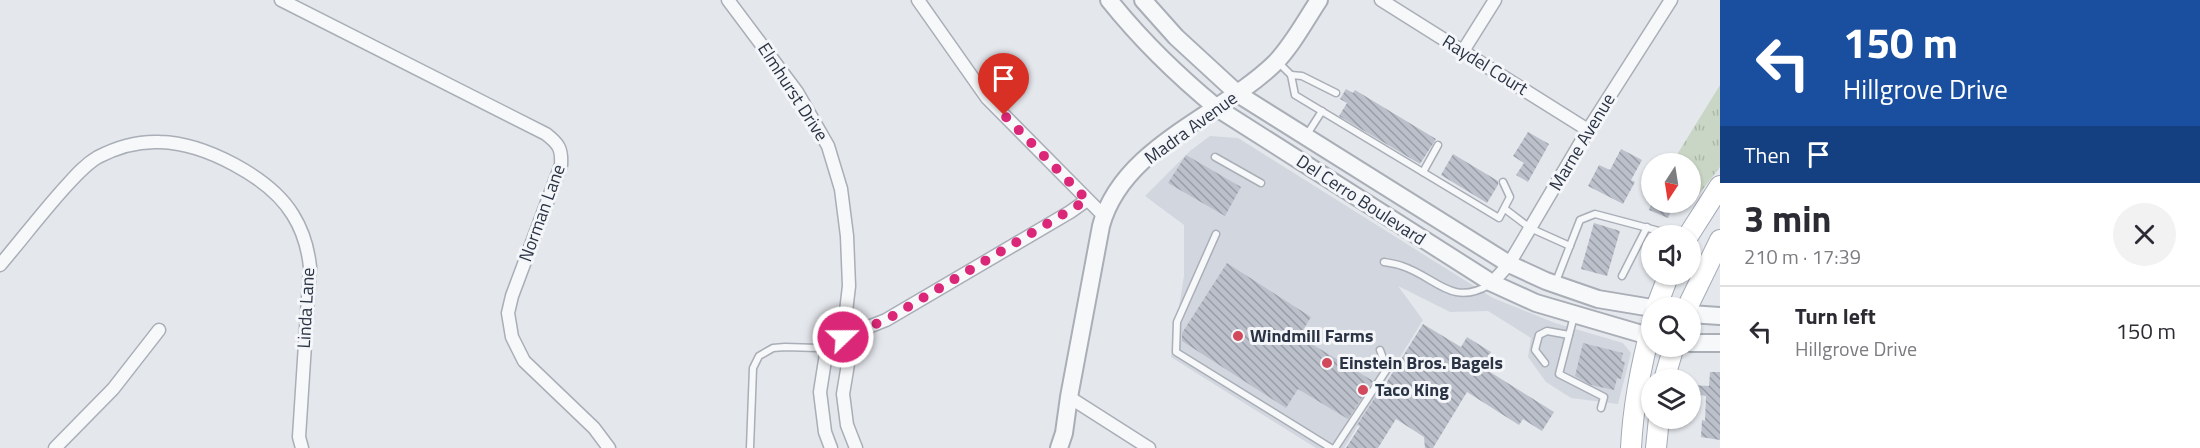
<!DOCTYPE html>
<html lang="en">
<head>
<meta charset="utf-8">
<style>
  :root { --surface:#fff; --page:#f2f2f3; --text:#2b2b33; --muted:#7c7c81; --line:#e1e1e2 }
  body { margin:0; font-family:"Titillium Web",sans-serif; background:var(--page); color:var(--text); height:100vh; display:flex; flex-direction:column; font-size:22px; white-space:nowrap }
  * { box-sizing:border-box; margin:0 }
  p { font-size:20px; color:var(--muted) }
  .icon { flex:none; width:33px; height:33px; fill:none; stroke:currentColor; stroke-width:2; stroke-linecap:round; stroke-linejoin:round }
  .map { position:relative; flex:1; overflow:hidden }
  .sheet { display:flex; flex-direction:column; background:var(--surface); width:480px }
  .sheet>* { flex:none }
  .hud { background:#1a4fa0; color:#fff; overflow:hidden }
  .needle { width:39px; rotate:192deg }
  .controls { position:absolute; left:1641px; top:153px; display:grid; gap:12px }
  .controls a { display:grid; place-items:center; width:60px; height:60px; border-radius:50%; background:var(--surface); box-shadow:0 2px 4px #0004; font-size:30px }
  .pin { position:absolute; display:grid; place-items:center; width:51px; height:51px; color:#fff; margin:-62px -26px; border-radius:50% 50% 50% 0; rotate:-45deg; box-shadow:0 0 6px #0007 }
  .pin .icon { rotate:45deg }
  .me { position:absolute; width:66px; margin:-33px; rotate:68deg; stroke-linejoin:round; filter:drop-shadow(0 0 4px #0008) }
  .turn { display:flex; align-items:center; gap:21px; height:126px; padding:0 24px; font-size:27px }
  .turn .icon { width:78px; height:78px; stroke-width:2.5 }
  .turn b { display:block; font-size:42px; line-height:51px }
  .then { display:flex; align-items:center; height:57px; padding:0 24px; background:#0003; gap:12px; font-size:22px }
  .round { display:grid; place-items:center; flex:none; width:63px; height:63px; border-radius:32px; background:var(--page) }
  .head { display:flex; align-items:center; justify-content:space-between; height:102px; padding:0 24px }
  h1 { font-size:36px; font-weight:700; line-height:45px }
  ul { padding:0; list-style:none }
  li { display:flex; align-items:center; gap:18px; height:90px; padding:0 24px; border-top:2px solid var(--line) }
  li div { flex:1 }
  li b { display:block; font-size:22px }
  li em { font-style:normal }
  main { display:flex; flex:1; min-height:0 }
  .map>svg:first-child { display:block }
  .built { fill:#d2d6de }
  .grass { fill:url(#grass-tufts) }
  .building { fill:url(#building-back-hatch) }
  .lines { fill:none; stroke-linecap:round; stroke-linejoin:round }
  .service-casing { stroke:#a9aeb7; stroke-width:9 }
  .minor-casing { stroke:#a9aeb7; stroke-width:15 }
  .tertiary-casing { stroke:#a9aeb7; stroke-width:20 }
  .primary-casing { stroke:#a3abb8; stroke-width:22 }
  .service { stroke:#f7f8fa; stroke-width:6 }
  .minor { stroke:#f7f8fa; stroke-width:12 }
  .tertiary { stroke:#f7f8fa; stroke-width:16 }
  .primary { stroke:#fff; stroke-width:20 }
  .route { stroke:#db2777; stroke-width:10; stroke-dasharray:0 18 }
  .poi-dot { fill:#d1495b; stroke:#f4f6f9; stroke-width:2 }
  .labels { text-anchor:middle; stroke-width:6; stroke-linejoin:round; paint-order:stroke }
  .street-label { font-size:18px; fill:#2b3445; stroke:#f4f6f9 }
  .poi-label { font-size:18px; font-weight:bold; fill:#2b3445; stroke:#f4f6f9; text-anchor:start }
</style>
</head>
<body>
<main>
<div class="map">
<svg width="1720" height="448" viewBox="0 0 1720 448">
  <defs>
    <pattern id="grass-tufts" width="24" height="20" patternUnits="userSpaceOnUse" patternTransform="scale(1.5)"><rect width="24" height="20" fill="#c9d6c5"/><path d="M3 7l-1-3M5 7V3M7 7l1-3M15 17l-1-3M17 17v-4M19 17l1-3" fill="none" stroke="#adb8ab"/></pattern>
    <pattern id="building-back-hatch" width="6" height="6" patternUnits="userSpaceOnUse" patternTransform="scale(1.5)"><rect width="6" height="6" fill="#bbc0ca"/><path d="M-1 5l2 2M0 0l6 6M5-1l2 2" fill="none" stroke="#989da6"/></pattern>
  </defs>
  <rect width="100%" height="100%" fill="#e4e7ec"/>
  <!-- built -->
  <polygon class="built" points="1210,136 1238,138 1493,298 1555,323 1623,343 1631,353 1618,404 1571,398 1546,382 1528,357 1531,338 1488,311 1450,312 1398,286 1423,320 1344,448 1316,448 1171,357 1184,276 1184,225 1145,196 1190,151"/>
  <!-- grass -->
  <polygon class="grass" points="1720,85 1720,167 1689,207 1681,203 1690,202 1690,164 1675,163 1678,153"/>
  <!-- building -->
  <g class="building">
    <polygon points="1346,89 1353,93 1355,90 1436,139 1420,164 1339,116 1347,103 1340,99"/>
    <polygon points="1528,132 1549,144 1528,182 1516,175 1524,163 1513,156"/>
    <polygon points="1621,149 1642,160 1631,180 1635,182 1623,204 1588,186 1599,165 1610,170"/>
    <polygon points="1453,154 1498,181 1498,185 1487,203 1441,175"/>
    <polygon points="1186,155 1241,187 1225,216 1168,183"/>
    <polygon points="1652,202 1675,202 1668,218 1649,210"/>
    <polygon points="1594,223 1620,231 1607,276 1581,269"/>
    <polygon points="1227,263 1311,317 1303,330 1314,337 1310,343 1373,381 1348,419 1298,389 1286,408 1182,341 1182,333"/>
    <polygon points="1423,324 1461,347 1467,337 1491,352 1482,367 1554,412 1542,431 1523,419 1519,425 1467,392 1433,448 1425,448 1424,437 1396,419 1378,448 1346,448 1360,426 1357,425 1382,387 1383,388"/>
    <polygon points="1583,343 1623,353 1621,361 1625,362 1621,379 1617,378 1614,390 1591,385 1575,376"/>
    <polygon points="1710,372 1720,372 1720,440 1701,437 1702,420 1705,421 1706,396 1690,393 1690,385 1709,386"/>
  </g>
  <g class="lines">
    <defs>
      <g id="service">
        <polyline points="1278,62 1291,75 1295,95 1499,218 1510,197 1503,182"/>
        <polyline points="1291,75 1302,76 1336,93"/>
        <polyline points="1306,136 1322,111"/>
        <polyline points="1215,157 1261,183"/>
        <polyline points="1423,172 1438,145"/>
        <polyline points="1505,209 1530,228 1570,246"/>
        <polyline points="1216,234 1177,322 1176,352 1331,448"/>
        <path d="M1384 262C1390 263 1397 264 1402 266 1436 277 1451 307 1489 285"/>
        <polyline points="1622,276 1647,227"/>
        <polyline points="1555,284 1580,220 1595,214 1678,236"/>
        <polyline points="1574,316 1559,374 1604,397 1601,408"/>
        <polyline points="1545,363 1535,350 1539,335 1547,331 1569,335"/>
        <polyline points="750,448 753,368 759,356 773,348 785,347 818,348 826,354 849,357"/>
        <polyline points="1335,448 1387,369 1380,350"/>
      </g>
      <g id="minor">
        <path d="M281 0 546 134C559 144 562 149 561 165L512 296 508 313 512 337 524 361 594 428 609 448"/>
        <polyline points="728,0 797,92 828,146 841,189 847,236 849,286 843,337 849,358 843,394 847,425 856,448"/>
        <polyline points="918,0 987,98 1104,216"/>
        <polyline points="1381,0 1588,130"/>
        <polyline points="1463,51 1495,0"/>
        <path d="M0 265C23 238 44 210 68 184 77 174 86 164 98 157 117 147 139 141 160 142 204 143 270 177 293 215 303 231 308 248 310 267L299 437 302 448"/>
        <polyline points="1492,283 1509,264 1588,130 1671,0"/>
        <polyline points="1069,397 1149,448"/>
        <polyline points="55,448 113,389 159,330"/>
        <polyline points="831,448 825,432 820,392 826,354 843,337 886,320 1070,212 1087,200"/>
      </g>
      <g id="tertiary">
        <path d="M1109 0C1141 40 1177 75 1217 108L1492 283 1536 303 1652 337"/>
        <polyline points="1143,0 1176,37 1238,94 1509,264 1546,281 1598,299 1652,308"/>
        <polyline points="1690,314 1720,316"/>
        <polyline points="1690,343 1720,343"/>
        <path d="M1059 448 1064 433 1069 397 1101 226C1122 147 1220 116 1274 64 1292 46 1305 21 1319 0"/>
      </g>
      <g id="primary">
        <polyline points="1688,236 1720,186"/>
        <polyline points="1656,308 1669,274"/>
        <polyline points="1687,308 1720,240"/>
        <polyline points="1664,380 1674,346"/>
        <path d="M1631 448C1633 406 1641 365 1652 324"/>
        <polyline points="1656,448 1659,418"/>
      </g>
    </defs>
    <!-- service casing -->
    <use href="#service" class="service-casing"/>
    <!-- minor casing -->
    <use href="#minor" class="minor-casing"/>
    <!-- tertiary casing -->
    <use href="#tertiary" class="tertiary-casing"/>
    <!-- primary casing -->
    <use href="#primary" class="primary-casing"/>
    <!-- service -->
    <use href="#service" class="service"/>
    <!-- minor -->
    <use href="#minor" class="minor"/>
    <!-- tertiary -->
    <use href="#tertiary" class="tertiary"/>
    <!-- primary -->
    <use href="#primary" class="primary"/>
  </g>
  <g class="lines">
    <!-- route -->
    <polyline class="route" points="843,337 886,320 1087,200 1004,115"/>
  </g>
  <!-- markers -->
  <g class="poi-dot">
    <circle cx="1238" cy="336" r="6"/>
    <circle cx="1327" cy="363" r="6"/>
    <circle cx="1363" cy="390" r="6"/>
  </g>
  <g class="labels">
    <!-- street labels -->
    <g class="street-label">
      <text transform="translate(1485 65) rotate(32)" y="6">Raydel Court</text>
      <text transform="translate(793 92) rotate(57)" y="6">Elmhurst Drive</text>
      <text transform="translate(1191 128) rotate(-36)" y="6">Madra Avenue</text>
      <text transform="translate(1582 142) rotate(-59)" y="6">Marne Avenue</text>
      <text transform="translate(1361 200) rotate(33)" y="6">Del Cerro Boulevard</text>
      <text transform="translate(542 213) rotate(-70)" y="6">Norman Lane</text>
      <text transform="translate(306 308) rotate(-87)" y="6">Linda Lane</text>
    </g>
    <!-- poi labels -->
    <g class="poi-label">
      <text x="1250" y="342">Windmill Farms</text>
      <text x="1339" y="369">Einstein Bros. Bagels</text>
      <text x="1375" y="396">Taco King</text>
    </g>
  </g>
</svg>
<div class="controls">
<a><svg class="needle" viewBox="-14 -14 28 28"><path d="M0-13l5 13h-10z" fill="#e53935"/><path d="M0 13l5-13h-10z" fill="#7c7c81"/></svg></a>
<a><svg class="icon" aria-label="sound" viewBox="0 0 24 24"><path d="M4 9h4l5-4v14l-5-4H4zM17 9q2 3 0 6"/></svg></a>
<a><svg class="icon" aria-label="search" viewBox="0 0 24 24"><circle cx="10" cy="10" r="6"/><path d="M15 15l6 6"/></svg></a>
<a><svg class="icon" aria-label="layers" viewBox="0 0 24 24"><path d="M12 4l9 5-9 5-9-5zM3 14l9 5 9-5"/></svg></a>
</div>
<div class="pin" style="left:1004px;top:115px;background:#d93025"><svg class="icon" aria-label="arrive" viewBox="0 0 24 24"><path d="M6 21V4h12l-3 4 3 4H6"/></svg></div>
<svg class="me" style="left:843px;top:337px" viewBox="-20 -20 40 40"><circle r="17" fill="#db2777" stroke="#fff" stroke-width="3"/><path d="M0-11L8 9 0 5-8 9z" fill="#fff"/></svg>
</div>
<section class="sheet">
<div class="hud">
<div class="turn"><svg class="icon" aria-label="left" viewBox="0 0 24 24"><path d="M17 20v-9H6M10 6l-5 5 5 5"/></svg><div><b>150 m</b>Hillgrove Drive</div></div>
<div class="then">Then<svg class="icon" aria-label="arrive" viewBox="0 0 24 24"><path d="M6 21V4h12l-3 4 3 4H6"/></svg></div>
</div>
<div class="head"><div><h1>3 min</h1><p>210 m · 17:39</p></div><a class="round"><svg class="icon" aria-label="close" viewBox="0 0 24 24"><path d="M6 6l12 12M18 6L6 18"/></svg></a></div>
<ul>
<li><svg class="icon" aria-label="left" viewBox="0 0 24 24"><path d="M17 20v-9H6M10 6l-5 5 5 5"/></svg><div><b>Turn left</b><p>Hillgrove Drive</p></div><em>150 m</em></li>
</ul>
</section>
</main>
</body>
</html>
